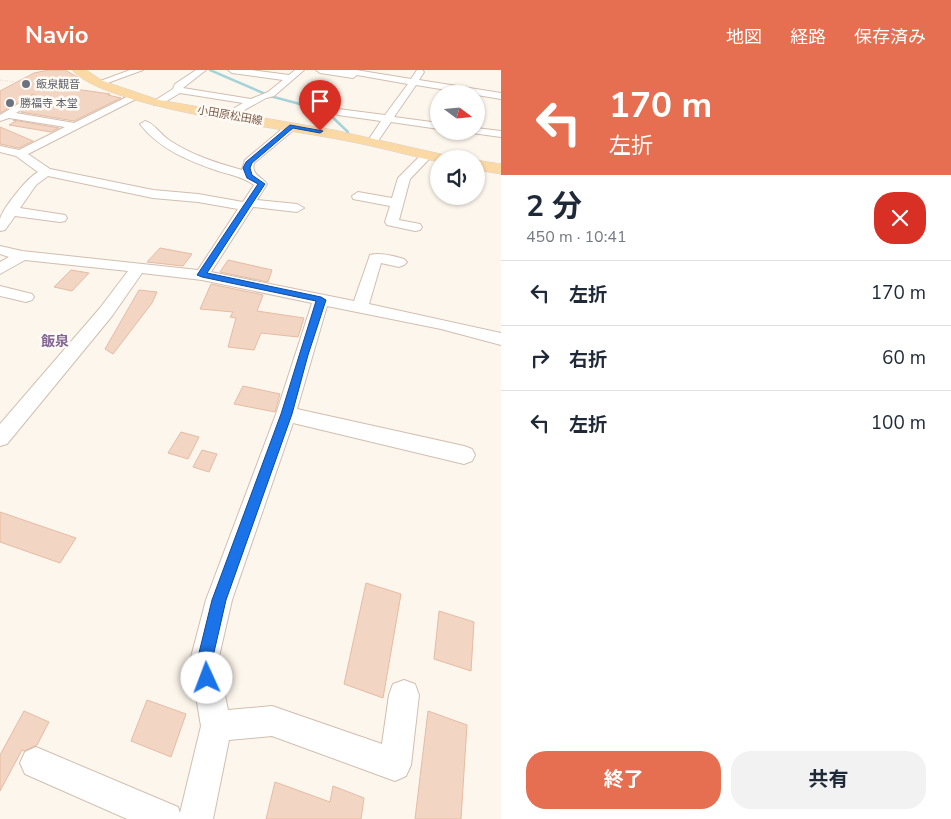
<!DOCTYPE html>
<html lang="ja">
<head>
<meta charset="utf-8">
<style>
  :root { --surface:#fff; --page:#f2f2f3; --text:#1f2937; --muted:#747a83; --line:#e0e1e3; --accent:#e76f51 }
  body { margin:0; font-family:"Nunito Sans","Noto Sans JP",sans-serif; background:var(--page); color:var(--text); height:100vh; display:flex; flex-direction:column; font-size:19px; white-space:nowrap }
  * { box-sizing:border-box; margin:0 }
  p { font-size:16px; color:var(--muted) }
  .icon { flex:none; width:28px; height:28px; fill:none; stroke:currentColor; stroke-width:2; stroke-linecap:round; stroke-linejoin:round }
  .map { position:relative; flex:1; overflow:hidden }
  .panel { display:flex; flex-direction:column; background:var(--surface); width:450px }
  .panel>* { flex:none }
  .top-card { background:#e76f51; color:#fff; overflow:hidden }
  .needle { width:32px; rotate:106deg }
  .fabs { position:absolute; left:430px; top:15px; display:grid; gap:10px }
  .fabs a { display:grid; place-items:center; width:55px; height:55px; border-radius:50%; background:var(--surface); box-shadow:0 1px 4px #0004; font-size:25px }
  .pin { position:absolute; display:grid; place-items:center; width:42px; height:42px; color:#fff; margin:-51px -21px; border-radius:50% 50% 50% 0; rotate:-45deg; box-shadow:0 0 5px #0007 }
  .pin .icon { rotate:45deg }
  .me { position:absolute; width:55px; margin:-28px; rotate:358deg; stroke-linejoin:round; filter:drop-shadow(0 0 4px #0008) }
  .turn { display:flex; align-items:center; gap:18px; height:105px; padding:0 25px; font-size:22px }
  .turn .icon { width:65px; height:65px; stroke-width:2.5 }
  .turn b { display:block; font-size:35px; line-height:42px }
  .round { display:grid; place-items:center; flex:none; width:52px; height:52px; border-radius:20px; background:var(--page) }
  .headline { display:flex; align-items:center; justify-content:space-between; height:85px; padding:0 25px }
  h1 { font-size:30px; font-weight:700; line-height:38px }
  .cta { display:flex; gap:10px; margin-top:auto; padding:10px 25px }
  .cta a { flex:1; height:58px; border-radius:20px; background:var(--accent); color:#fff; font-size:20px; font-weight:700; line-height:58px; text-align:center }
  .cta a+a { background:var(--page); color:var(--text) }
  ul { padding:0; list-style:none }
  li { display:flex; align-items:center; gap:15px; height:65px; padding:0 25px; border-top:1px solid var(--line) }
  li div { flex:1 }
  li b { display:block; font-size:19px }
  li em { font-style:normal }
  header { display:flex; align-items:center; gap:30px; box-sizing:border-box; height:70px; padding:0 25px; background:var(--accent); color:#fff }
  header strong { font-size:24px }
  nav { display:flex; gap:28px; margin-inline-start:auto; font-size:18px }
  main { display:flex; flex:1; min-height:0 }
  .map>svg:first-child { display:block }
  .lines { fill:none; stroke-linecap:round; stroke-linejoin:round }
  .stream { stroke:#a5d3da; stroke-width:2.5 }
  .building { fill:#f3d5c3; stroke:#e6bba3 }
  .minor-casing { stroke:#d1beb0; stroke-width:2 }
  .major-casing { stroke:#dad1cd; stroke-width:1 }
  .path { stroke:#d9b8a5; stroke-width:1; stroke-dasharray:0.5 2; stroke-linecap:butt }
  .minor { fill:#fff; fill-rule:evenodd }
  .major { fill:#fbd9a5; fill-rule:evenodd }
  .route { fill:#1a73e8; stroke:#114b97 }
  .worship-dot { fill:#6b7280; stroke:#fffaf3; stroke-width:2 }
  .labels { text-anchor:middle; stroke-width:5; stroke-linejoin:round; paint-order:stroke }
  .far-worship-label { font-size:11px; fill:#5b616d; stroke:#fffaf3; text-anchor:start }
  .far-street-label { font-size:11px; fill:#7a5c4d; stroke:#fffaf3 }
  .neighbourhood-label { font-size:14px; font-weight:bold; fill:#846695; stroke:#fffaf3 }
</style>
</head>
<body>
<header>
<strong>Navio</strong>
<nav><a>地図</a><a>経路</a><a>保存済み</a></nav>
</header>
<main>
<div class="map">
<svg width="501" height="749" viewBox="0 0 501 749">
  <rect width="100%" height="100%" fill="#fdf6ec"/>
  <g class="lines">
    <!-- stream -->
    <polyline class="stream" points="210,0 270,26 326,41 348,62"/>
  </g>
  <!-- building -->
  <g class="building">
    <polygon points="49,0 65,0 79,8 68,18 110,24 108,25 121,28 74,51 21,42 38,30 38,27 33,24 0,43 0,21 34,3"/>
    <polygon points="13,50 59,58 51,62 9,55 16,51"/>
    <polygon points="0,57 33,71 19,78 0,74"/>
    <polygon points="160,178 192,184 183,196 147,192"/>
    <polygon points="228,190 272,200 268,212 220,202"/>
    <polygon points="71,200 89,203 72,221 54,217"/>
    <polygon points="211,214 263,225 257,241 304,248 298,267 261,263 254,280 228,277 236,248 230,247 233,242 200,239"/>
    <polygon points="139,220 157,222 152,233 113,284 105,279"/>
    <polygon points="243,316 280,324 275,342 234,334"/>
    <polygon points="181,362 199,367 188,389 168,383"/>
    <polygon points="202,380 217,384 209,402 193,397"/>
    <polygon points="0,442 76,468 60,493 0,472"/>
    <polygon points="366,513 401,524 383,628 344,614"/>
    <polygon points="439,541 474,552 471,601 434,589"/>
    <polygon points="147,630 186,644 171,687 131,671"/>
    <polygon points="24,641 49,652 37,675 24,681 22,680 0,721 0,685"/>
    <polygon points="428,641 467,655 461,749 415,749"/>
    <polygon points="275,712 330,732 333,716 364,728 361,749 266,749"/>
  </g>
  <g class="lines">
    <defs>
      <g id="minor">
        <polygon points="130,0 143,0 102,15 99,16 95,13"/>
        <polygon points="196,0 206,0 183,18 251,29 268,22 283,10 232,3 228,0 251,0 289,5 295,0 304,0 274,26 266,28 230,48 226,47 226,43 243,33 180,23 160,35 154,35 154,31 173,19 175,14"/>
        <polygon points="316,0 356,0 411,9 417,0 422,0 424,2 419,10 501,23 501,29 416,15 394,47 439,53 439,59 391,52 376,74 372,75 367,72 381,51 338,45 333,42 338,39 385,45 408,14 357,5 353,8 320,3"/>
        <path d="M135 23 140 26 138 28 28 84 50 99 153 120 198 124 243 132 254 115C243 107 231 105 218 101 189 91 159 79 140 54L145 51C154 53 161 65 169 70 191 85 217 93 242 100L245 90 288 54H296L297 56 296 58 254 93C251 105 261 106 267 114L257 130 297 134 304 138 297 142 253 137 211 202 354 231 370 185C380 182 394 186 404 189L407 192 404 195 399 197 381 193 369 234 501 263V275L441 259 327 236 297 339 464 376 472 379 475 385 472 391 464 394 293 353 232 530 218 591 228 640 272 636 382 674 389 625 393 614 404 610 415 614 419 625 411 695 406 706 395 711 272 666 229 670 213 749H127L25 704 20 693 25 682 36 677 178 737 180 743 201 656 190 591 206 530 276 344 312 233 202 210 142 203 112 246 7 374 0 376V354L100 238 128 201 25 190 0 204V192L9 187 0 184V176L22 181 198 200 238 139 198 132 153 128 48 106 36 115 20 138 65 145 67 148 65 151 60 152 15 146 5 160 0 161C0 158 0 152 0 149 3 138 27 108 38 102L16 86 0 82V76L19 80 65 57 9 48 0 51V45L32 26 37 29 35 31 16 43 74 53Z"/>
        <polygon points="476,58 501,61 501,67 472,63 471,61 476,61"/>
        <polygon points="427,82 433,85 410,109 399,150 420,154 422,157 420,160 415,161 387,155 385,152 390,136 353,129 352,126 358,122 392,128 398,108 423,83"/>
        <polygon points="0,216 32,224 34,227 32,230 26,232 0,226"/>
      </g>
      <g id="major">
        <path d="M72 0H86L103 11 159 30 334 60 445 85 450 86 452 89H439V92C403 84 367 74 331 68 278 58 104 37 72 0Z"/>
        <polygon points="476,90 501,94 501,104 476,100"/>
      </g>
    </defs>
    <!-- minor casing -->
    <use href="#minor" class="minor-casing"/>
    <!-- major casing -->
    <use href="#major" class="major-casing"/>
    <!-- path -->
    <polyline class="path" points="0,10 15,12"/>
    <!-- minor -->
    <use href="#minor" class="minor"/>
    <!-- major -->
    <use href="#major" class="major"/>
  </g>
  <!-- route -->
  <polygon class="route" points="290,55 323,61 320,63 293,58 252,93 250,98 252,105 265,114 207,203 321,227 326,230 308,285 292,344 226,530 212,591 215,608 213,613 207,615 202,613 197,591 212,530 281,344 316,231 202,207 197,205 258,114 247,108 243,98 246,92"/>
  <!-- markers -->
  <g class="worship-dot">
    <circle cx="26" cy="14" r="5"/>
    <circle cx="10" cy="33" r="5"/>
  </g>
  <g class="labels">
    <!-- far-worship labels -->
    <g class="far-worship-label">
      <text x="36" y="18">飯泉観音</text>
      <text x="20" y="37">勝福寺 本堂</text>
    </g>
    <!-- far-street labels -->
    <g class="far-street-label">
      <text transform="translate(230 45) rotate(10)" y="4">小田原松田線</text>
    </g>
    <!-- neighbourhood labels -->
    <g class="neighbourhood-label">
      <text x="55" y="276">飯泉</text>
    </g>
  </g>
</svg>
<div class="fabs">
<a><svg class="needle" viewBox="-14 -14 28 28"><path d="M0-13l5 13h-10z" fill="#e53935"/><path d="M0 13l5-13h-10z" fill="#747a83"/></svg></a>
<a><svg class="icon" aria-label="sound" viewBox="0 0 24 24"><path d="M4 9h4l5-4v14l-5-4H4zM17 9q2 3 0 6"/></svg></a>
</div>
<div class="pin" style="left:320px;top:61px;background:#d93025"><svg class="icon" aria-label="arrive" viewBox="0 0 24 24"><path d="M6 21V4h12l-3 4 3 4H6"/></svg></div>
<svg class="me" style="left:207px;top:608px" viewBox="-20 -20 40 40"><circle r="19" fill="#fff"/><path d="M0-13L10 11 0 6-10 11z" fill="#1a73e8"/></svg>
</div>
<section class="panel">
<div class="top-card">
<div class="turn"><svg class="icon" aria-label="left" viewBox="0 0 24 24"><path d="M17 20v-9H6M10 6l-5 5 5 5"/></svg><div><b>170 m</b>左折</div></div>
</div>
<div class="headline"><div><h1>2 分</h1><p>450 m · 10:41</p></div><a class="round" style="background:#d93025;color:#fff"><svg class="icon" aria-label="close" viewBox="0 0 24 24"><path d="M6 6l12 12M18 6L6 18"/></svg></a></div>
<ul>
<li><svg class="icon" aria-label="left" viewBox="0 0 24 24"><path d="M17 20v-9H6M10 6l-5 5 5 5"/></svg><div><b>左折</b></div><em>170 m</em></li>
<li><svg class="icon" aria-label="right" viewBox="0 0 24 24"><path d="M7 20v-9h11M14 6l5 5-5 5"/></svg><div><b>右折</b></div><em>60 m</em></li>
<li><svg class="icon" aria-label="left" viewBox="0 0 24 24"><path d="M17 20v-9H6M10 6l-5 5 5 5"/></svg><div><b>左折</b></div><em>100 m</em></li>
</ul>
<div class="cta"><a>終了</a><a>共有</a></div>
</section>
</main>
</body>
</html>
